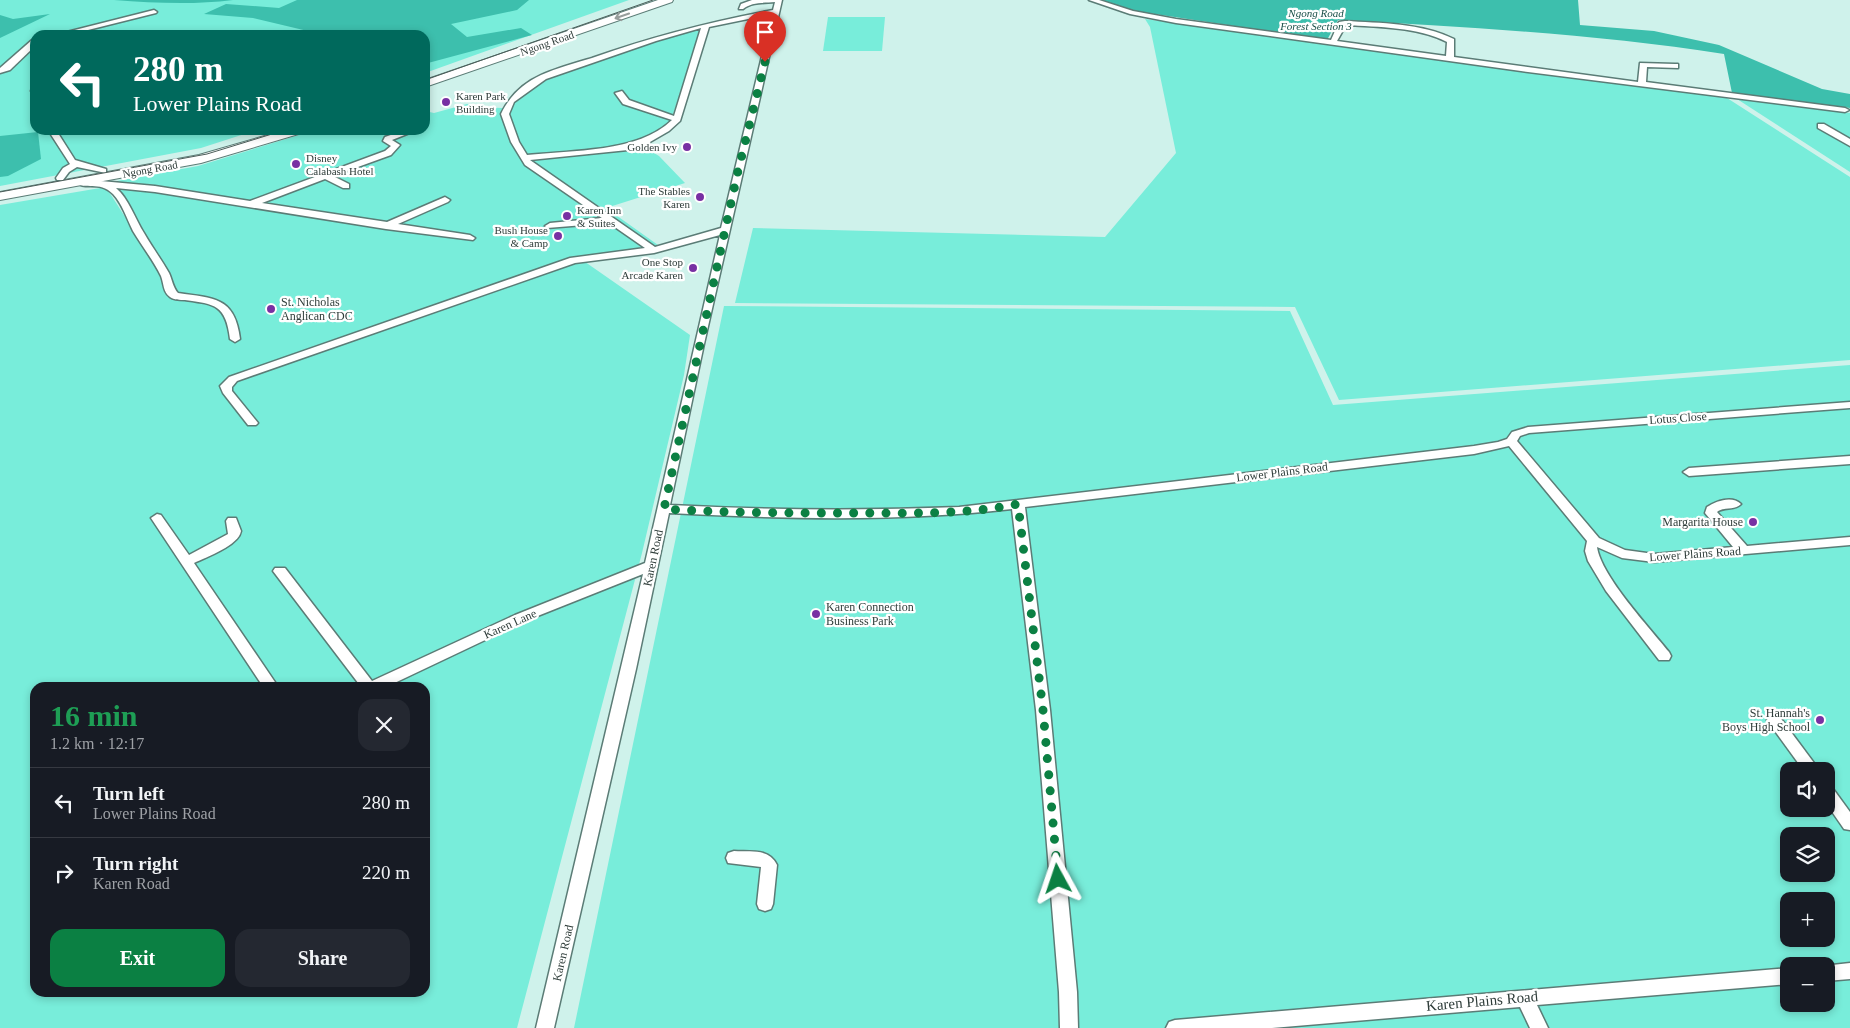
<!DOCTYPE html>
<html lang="en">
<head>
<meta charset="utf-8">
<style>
  :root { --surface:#171b24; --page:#242831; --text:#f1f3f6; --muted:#9ea1a6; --line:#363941; --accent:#0b8043 }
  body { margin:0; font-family:Georgia,serif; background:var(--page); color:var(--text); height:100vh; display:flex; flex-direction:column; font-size:19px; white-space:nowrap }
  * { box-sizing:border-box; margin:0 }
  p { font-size:16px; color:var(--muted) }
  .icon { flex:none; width:28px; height:28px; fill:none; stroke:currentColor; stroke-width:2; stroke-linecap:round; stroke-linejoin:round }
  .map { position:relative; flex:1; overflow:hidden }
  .details { position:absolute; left:30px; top:682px; width:400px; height:315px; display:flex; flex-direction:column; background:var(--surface); border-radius:15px; box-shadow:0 2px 8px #0003 }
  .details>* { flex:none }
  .top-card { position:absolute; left:30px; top:30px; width:400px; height:105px; border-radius:15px; box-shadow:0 2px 8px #0003; background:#00695c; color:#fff; overflow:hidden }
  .controls { position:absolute; left:1780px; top:762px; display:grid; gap:10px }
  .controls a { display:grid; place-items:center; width:55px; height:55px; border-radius:10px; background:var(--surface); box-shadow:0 2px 8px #0003; font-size:25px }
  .pin { position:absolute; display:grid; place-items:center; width:42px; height:42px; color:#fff; margin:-51px -21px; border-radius:50% 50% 50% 0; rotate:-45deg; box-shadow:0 0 5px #0007 }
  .pin .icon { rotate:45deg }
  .me { position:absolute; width:55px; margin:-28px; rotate:355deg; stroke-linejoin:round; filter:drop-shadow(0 0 4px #0008) }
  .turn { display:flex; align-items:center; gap:18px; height:105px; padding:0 20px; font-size:22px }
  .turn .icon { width:65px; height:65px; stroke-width:2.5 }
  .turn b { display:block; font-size:35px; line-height:42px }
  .round { display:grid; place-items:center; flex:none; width:52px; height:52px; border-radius:15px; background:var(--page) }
  .head { display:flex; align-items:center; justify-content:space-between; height:85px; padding:0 20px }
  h1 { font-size:30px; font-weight:600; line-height:38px; color:#1e9e55 }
  .primary-button { display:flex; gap:10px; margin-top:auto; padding:10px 20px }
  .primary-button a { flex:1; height:58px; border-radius:15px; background:var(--accent); color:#fff; font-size:20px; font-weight:600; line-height:58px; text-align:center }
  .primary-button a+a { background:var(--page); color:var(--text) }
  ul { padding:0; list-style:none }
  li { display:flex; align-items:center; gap:15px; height:70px; padding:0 20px; border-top:1px solid var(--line) }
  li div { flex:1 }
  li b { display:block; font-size:19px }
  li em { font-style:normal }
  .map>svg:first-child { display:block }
  .green { fill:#78edda; fill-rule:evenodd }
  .forest { fill:#3dbfad }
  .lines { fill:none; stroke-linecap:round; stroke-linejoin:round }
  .minor-casing { stroke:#5b7c76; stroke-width:3 }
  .secondary-casing { stroke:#5b7c76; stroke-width:2 }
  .minor { fill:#fff; fill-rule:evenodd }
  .secondary { fill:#fff; fill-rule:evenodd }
  .tram { stroke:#4b5d59; stroke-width:1 }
  .oneway { stroke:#979e9c }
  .route { stroke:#0b8043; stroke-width:9; stroke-dasharray:0 16.2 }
  .poi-dot { fill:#7830a3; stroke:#fff; stroke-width:2 }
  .labels { text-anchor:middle; stroke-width:4.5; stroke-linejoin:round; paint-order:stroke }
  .far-park-label { font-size:11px; font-style:italic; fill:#184e47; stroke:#fff }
  .far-street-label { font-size:11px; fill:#2f3d3a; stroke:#fff }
  .far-poi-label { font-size:11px; fill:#2f3d3a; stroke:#fff; text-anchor:end }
  .poi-label { font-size:12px; fill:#2f3d3a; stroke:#fff; text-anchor:start }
  .street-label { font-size:12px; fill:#2f3d3a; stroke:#fff }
  .near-street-label { font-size:15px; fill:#2f3d3a; stroke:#fff }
</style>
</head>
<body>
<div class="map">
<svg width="1850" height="1028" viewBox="0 0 1850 1028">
  <rect width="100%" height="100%" fill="#cff2eb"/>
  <!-- green -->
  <g class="green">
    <polygon points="0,0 629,0 425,73 425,35 35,35 35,130 257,130 201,148 0,186"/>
    <polygon points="828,17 885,17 882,51 823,51"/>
    <polygon points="1145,19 1727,98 1850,177 1850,360 1339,400 1295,307 735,303 753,228 1105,237 1176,153 1150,27"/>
    <path d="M702 28 670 123 636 142 659 156 685 183 606 208 658 245 578 257 690 335 684 375 642 553 517 1028H0V205L106 187 157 267 165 265 106 183 198 166 315 130H425V111L434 113 467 104 480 107 502 108 517 101 546 79 659 39ZM35 688H425V992H35Z"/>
    <polygon points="1737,99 1850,113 1850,172"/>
    <path d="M724 306 1290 311 1333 405 1850 365V1028H574ZM1789 771H1826V809H1789ZM1789 836H1826V874H1789ZM1789 901H1826V939H1789ZM1789 966H1826V1004H1789Z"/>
  </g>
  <!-- forest -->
  <g class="forest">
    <path d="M114 0H233C193 5 155 3 114 0Z"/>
    <polygon points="297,0 529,0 517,10 451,24 467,37 521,28 532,35 428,63 425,62 425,35 318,35 316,33 253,18 204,14 226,4 279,8"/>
    <path d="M1102 0H1578L1580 25 1654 31 1719 45 1822 89 1850 94V108L1732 93 1724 54C1597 34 1467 27 1338 20L1327 40 1135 11Z"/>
    <polygon points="50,14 0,38 0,15 13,19"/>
    <polygon points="38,132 41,159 8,176 0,177 0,136"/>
  </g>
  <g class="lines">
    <defs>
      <g id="minor">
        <path d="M782 0 704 344 670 505C766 510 863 511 959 507L1474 446 1498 442 1507 439 1512 432 1528 427 1850 402V408L1529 433 1520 436 1517 441 1599 538 1625 550 1654 554 1733 547 1705 513 1707 507C1716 501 1732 495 1741 504 1735 511 1724 506 1717 512L1747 546 1850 537V545L1654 562 1622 558 1597 547C1601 576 1650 628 1669 652L1671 656 1669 660H1659L1606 591 1588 561 1585 551 1587 541 1509 446 1474 454 1025 507 1050 710 1077 992 1078 1028H1060L1059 992 1036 710 1012 509C899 522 783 519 669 513L636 669 554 1028H536L643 574 525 621 384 688H362L273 571 275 568H285L372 681 515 615 645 563 720 235 654 253 575 263 237 381 232 387V391L258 423 256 425H248L223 393 220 386 229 377 570 258 645 248 609 223 547 228 545 226 550 223 602 218 525 165 511 142 501 114C509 97 523 83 541 75 557 68 575 63 592 58 654 36 709 22 773 10L775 2C765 3 751 2 743 9H739L741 4 752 0ZM772 14 721 228 655 247 530 160 628 150 650 142 669 131 680 121 709 27ZM701 28 674 116 629 100 622 91 615 93 623 104 672 120C638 153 572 150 527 155L519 142 509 114 514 102 546 79 656 41Z"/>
        <path d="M1089 0H1099L1133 11 1176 19 1331 40 1339 22 1345 21C1380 23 1422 23 1454 39V57L1638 82 1640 63 1675 64H1678V68L1647 67 1646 82 1845 108 1849 110 1845 112 1521 71 1176 23 1130 14ZM1346 25C1378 27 1418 27 1447 42L1446 56 1337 41Z"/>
        <polygon points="154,10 157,12 156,13 68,35 55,35"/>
        <polygon points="32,40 35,40 35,46 10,70 0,73 0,68"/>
        <polygon points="32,88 35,88 35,93 31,91"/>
        <polygon points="1818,124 1824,124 1850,139 1850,146 1818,128"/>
        <polygon points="48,130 56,130 75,160 106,169 106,173 77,167 69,172 63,180 57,180 56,178 63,168 70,164"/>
        <path d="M405 130H417L392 140 400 145 391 155 333 176 349 184V188H343L325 179 262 203 387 222 445 197 450 200 448 202 398 224 470 235 475 238 473 240 386 229 155 192 116 188C129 199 135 219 144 233 152 247 161 259 169 273 172 279 173 288 178 293 214 298 235 297 240 339L235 342 230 339C226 305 215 304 185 300 180 300 174 300 170 297 163 292 164 284 161 276 153 260 142 246 133 231 127 219 122 203 113 194 99 180 85 191 75 182L79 179 155 186 250 201 385 151 391 146 383 141 385 137Z"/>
        <polygon points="1850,456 1850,464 1689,476 1683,472 1689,468"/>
        <path d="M157 514 161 515 189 555 228 534 226 521 228 518H236L241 531C239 545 207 557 194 563L279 688H264L151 518Z"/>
        <polygon points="1774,715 1779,716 1820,771 1804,771 1767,720 1769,716"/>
        <polygon points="1826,784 1831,786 1850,812 1850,830 1844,829 1826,803"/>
        <path d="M734 851C751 852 769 848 777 865L773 904 771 909 765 911 759 909 757 904 761 867 728 863 726 858 728 853Z"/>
        <polygon points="1850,963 1850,979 1826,981 1826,966 1823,966"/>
        <polygon points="1789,968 1789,984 1537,1005 1548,1028 1530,1028 1520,1007 1272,1028 1166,1028 1169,1022 1175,1020"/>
      </g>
      <g id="secondary">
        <polygon points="658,0 673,0 672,2 425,87 425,80"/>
        <polygon points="285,130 304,130 302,133 201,163 0,200 0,192 199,155"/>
      </g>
    </defs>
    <!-- minor casing -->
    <use href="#minor" class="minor-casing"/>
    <!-- secondary casing -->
    <use href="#secondary" class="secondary-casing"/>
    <!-- minor -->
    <use href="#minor" class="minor"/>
    <!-- secondary -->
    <use href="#secondary" class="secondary"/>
    <!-- tram -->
    <g class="tram">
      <polyline points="425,80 653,0"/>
      <polyline points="0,192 207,154 285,130"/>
    </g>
  </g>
  <!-- one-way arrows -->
  <defs><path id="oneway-shaft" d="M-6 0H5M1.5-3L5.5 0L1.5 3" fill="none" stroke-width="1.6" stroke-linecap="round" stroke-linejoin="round" transform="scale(1.25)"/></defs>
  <use class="oneway" href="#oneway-shaft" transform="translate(622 16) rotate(161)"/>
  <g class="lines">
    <!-- route -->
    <path class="route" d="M765 62 738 171 664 509C727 513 791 513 854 513 909 513 965 515 1018 504L1043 710 1058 879"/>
  </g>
  <!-- markers -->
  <g class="poi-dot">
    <circle cx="446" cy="102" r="5"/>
    <circle cx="687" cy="147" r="5"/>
    <circle cx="296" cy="164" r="5"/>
    <circle cx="700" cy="197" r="5"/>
    <circle cx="567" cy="216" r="5"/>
    <circle cx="558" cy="236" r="5"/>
    <circle cx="693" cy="268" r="5"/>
    <circle cx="271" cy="309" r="5"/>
    <circle cx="1753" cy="522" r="5"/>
    <circle cx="816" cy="614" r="5"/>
    <circle cx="1820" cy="720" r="5"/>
  </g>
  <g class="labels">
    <!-- far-park labels -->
    <g class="far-park-label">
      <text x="1316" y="17">Ngong Road<tspan x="1316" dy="13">Forest Section 3</tspan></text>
    </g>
    <!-- far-street labels -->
    <g class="far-street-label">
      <text transform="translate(547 43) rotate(-19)" y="4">Ngong Road</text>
      <text transform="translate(150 169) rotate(-10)" y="4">Ngong Road</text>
    </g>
    <!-- far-poi labels -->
    <g class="far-poi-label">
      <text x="456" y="100" text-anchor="start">Karen Park<tspan x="456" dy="13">Building</tspan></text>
      <text x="677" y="151">Golden Ivy</text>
      <text x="306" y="162" text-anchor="start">Disney<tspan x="306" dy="13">Calabash Hotel</tspan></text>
      <text x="690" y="195">The Stables<tspan x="690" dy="13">Karen</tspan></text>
      <text x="577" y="214" text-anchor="start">Karen Inn<tspan x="577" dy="13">&amp; Suites</tspan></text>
      <text x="548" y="234">Bush House<tspan x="548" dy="13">&amp; Camp</tspan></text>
      <text x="683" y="266">One Stop<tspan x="683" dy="13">Arcade Karen</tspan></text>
    </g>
    <!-- poi labels -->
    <g class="poi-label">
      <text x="281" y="306">St. Nicholas<tspan x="281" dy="14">Anglican CDC</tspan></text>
      <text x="1743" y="526" text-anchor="end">Margarita House</text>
      <text x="826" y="611">Karen Connection<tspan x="826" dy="14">Business Park</tspan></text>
      <text x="1810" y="717" text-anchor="end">St. Hannah's<tspan x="1810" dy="14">Boys High School</tspan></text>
    </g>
    <!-- street labels -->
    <g class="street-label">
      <text transform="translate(1678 418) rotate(-4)" y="4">Lotus Close</text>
      <text transform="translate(1282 472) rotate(-7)" y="4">Lower Plains Road</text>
      <text transform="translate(1695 554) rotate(-4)" y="4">Lower Plains Road</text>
      <text transform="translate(653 558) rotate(-78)" y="4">Karen Road</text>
      <text transform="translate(510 624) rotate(-24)" y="4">Karen Lane</text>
      <text transform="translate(563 953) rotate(-77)" y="4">Karen Road</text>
    </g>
    <!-- near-street labels -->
    <g class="near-street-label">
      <text transform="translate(1482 1001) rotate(-5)" y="5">Karen Plains Road</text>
    </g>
  </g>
</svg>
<div class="controls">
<a><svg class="icon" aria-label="sound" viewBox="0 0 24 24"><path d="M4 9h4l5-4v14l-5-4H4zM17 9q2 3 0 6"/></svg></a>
<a><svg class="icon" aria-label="layers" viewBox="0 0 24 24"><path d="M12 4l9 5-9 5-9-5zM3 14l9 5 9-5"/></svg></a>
<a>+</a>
<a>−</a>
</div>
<div class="pin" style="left:765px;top:62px;background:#d93025"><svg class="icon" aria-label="arrive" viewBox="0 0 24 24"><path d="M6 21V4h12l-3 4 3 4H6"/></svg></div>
<svg class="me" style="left:1058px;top:879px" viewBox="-20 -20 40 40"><path d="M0-17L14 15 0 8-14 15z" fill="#0b8043" stroke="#fff" stroke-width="4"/></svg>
<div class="top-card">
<div class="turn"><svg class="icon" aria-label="left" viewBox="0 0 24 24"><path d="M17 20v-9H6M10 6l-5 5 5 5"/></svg><div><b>280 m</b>Lower Plains Road</div></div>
</div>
<section class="details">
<div class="head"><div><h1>16 min</h1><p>1.2 km · 12:17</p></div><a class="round"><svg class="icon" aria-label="close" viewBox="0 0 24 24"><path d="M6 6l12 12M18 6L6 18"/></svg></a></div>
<ul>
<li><svg class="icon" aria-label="left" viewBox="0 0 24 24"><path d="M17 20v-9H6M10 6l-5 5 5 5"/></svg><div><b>Turn left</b><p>Lower Plains Road</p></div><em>280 m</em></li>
<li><svg class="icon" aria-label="right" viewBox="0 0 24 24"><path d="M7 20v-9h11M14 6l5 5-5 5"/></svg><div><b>Turn right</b><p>Karen Road</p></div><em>220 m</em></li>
</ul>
<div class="primary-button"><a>Exit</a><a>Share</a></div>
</section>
</div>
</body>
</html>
